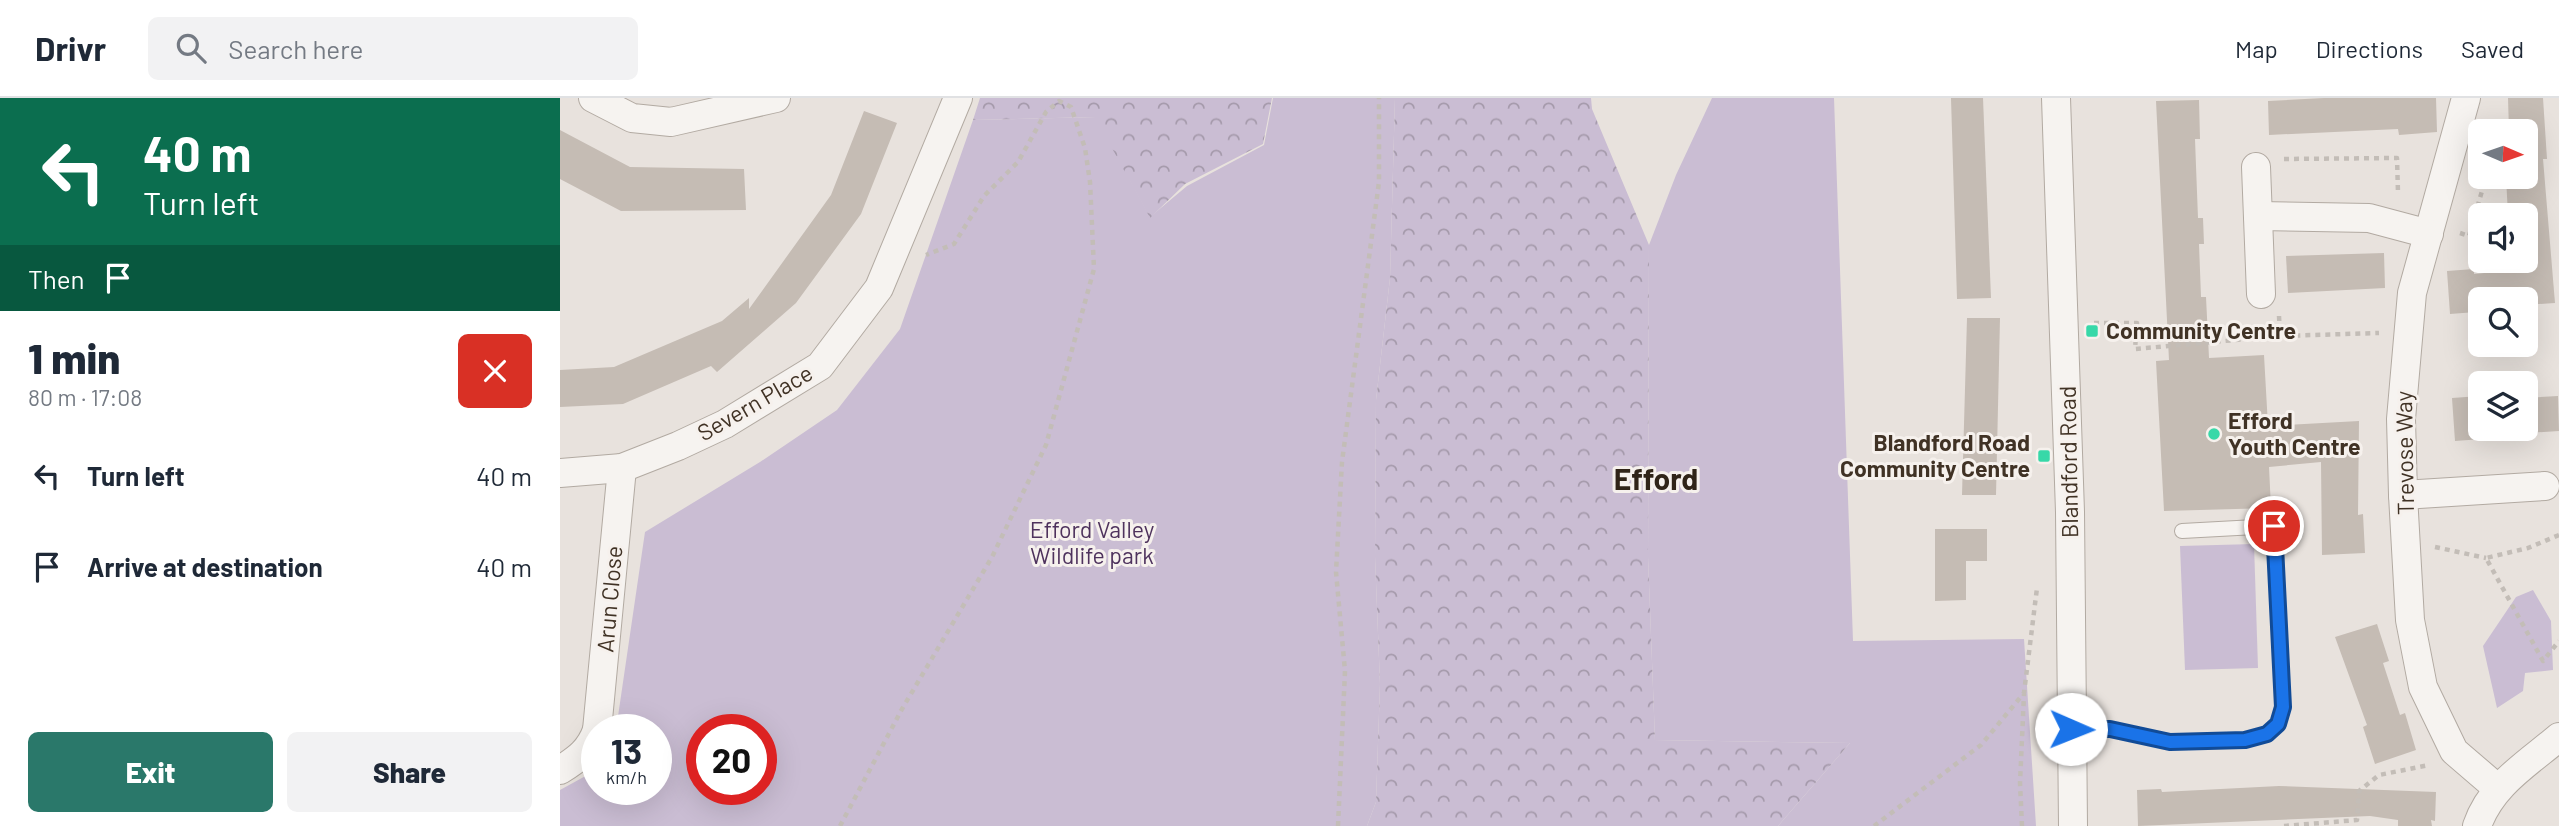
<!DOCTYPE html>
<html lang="en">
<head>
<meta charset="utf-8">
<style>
  :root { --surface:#fff; --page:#f2f2f3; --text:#1f2937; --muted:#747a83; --line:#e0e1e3; --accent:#2a786a }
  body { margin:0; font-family:Barlow,sans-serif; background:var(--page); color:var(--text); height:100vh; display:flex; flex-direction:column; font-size:26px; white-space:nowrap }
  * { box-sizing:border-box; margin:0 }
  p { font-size:23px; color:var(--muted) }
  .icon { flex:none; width:38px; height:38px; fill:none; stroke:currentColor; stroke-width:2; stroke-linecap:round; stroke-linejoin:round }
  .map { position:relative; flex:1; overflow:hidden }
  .drawer { display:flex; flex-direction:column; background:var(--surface); width:560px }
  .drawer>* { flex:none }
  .hud { background:#0b6e4f; color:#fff; overflow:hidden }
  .needle { width:46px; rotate:92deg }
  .buttons { position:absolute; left:1908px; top:21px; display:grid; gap:14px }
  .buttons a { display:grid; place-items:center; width:70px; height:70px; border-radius:10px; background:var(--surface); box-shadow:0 7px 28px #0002; font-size:35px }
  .speed { position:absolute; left:21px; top:616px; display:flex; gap:14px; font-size:35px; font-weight:700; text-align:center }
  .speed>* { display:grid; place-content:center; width:91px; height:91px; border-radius:50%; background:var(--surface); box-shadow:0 7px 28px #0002; line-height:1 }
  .speed small { font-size:18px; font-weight:400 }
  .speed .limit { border:10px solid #d22; background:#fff; color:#111 }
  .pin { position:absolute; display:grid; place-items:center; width:60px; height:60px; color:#fff; margin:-30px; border:4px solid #fff; border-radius:50%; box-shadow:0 2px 7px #0007 }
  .me { position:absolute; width:77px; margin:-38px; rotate:91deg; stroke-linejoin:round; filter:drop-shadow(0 0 5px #0008) }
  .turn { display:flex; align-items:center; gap:24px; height:147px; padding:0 28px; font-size:32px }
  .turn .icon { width:91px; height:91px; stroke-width:2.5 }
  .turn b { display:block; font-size:49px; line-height:60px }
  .then { display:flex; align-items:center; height:66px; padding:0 28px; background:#0003; gap:14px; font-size:26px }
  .round { display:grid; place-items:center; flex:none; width:74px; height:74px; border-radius:10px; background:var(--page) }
  .headline { display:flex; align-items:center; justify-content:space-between; height:119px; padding:0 28px }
  h1 { font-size:42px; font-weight:800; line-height:52px }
  .primary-button { display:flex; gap:14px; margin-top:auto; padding:14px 28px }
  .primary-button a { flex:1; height:80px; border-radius:10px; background:var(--accent); color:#fff; font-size:28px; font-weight:800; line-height:80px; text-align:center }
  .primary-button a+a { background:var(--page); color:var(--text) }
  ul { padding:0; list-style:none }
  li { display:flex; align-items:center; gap:21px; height:91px; padding:0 28px }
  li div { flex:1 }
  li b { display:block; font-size:26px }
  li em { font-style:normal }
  header { display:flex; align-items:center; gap:42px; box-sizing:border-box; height:98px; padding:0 35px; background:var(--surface); border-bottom:2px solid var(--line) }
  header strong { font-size:33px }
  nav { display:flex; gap:38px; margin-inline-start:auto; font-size:24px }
  .search { width:490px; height:63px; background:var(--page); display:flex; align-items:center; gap:18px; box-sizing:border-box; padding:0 24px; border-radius:10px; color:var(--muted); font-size:26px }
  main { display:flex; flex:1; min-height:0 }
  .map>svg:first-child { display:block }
  .green { fill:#cabdd3; fill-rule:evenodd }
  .forest { fill:url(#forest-crowns) }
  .building { fill:#c5bcb4 }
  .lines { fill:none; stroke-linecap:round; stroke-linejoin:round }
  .lane-casing { stroke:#b2aaa2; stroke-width:16 }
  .street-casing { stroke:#b2aaa2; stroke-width:30 }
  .path { stroke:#c3bdb7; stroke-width:4.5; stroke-dasharray:5 5; stroke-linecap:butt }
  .lane { stroke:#f6f3f0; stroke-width:14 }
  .street { stroke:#f6f3f0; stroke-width:28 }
  .route-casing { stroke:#114b97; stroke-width:18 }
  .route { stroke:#1a73e8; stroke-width:12 }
  .poi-dot { fill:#37d8a8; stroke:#f6f1ed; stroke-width:2.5 }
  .labels { text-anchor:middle; stroke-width:6; stroke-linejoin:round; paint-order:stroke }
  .poi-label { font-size:23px; font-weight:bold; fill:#403225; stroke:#f6f1ed; text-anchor:start }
  .street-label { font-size:23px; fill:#403225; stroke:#f6f1ed }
  .park-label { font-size:23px; fill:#4e325d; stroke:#f6f1ed }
  .district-label { font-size:30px; font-weight:bold; fill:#302418; stroke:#f6f1ed }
</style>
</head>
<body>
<header>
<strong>Drivr</strong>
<div class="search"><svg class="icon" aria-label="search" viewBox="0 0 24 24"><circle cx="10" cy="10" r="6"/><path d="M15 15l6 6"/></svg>Search here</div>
<nav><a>Map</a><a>Directions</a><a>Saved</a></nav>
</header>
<main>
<section class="drawer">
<div class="hud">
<div class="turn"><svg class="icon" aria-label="left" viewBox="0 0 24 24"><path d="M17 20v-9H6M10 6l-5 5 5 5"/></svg><div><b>40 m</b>Turn left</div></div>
<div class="then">Then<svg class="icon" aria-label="arrive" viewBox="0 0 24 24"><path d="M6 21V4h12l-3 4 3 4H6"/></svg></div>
</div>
<div class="headline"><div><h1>1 min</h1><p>80 m · 17:08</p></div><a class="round" style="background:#d93025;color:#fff"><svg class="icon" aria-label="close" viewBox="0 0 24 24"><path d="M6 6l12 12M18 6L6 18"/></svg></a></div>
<ul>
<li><svg class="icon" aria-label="left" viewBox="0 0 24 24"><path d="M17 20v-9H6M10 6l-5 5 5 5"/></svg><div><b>Turn left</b></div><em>40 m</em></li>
<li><svg class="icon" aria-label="arrive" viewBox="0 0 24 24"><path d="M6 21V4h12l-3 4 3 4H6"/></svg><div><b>Arrive at destination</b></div><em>40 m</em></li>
</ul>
<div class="primary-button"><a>Exit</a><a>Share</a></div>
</section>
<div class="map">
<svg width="1999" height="728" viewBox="0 0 1999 728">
  <defs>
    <pattern id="forest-crowns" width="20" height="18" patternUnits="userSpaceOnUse" patternTransform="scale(1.75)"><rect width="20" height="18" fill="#cabdd3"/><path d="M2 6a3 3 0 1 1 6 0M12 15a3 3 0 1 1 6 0" fill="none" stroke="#a59aab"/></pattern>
  </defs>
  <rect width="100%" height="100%" fill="#e8e2dd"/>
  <!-- green -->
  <g class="green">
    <path d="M713 0H835L830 180 816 302 815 459 820 586 816 704 807 728H0V692L31 675 37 667V691H96V632H56L85 434 200 364 277 312 340 231 413 22 536 19 590 119 627 88 704 47ZM142 632H201V691H142Z"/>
    <polygon points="1152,0 1274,0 1293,543 1464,541 1476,728 1218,728 1290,645 1095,642 1088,459 1089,147 1116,77"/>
    <polygon points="1694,446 1698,570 1625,572 1620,448"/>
    <polygon points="1973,492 1991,523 1993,572 1965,575 1963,593 1937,610 1923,548 1956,499"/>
  </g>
  <!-- forest -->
  <g class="forest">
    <polygon points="420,0 712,0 703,46 625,86 590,120 535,19 413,22"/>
    <polygon points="835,0 1031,0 1032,11 1089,147 1088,459 1095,642 1290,645 1218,728 807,728 816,704 820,586 815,459 816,302 830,180"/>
  </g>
  <!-- building -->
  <g class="building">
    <polygon points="1391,0 1423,0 1431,200 1397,201"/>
    <polygon points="1764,0 1876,0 1877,34 1839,37 1838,31 1709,37 1708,3"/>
    <polygon points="1948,0 1983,0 1987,61 1983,61 1995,205 1965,207 1965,201 1920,201 1916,214 1890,216 1887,173 1914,171 1914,176 1965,171 1965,117 1948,117 1946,79 1965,79 1965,33 1949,33"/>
    <polygon points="1639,2 1640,41 1635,41 1636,68 1638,120 1643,120 1644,146 1639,146 1641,199 1646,199 1649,260 1704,257 1708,328 1799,323 1798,417 1803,416 1805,455 1762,457 1761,364 1709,369 1711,410 1604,413 1596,263 1609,262 1596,3"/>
    <polygon points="304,13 337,25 301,116 236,205 157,274 151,268 63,306 0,309 0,272 54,269 162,223 189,200 189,211 271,97"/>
    <polygon points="0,32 70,69 184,71 186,112 61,113 0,81"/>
    <polygon points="1824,155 1825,190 1728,195 1726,158"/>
    <polygon points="1407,220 1440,220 1436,397 1402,397"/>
    <polygon points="1920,298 1920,331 1965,331 1965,300 1998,298 1999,333 1922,338 1922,341 1895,343 1892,300"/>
    <polygon points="1375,431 1427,431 1427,463 1406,463 1406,502 1375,503"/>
    <polygon points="1817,526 1829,563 1823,565 1840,617 1845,615 1856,652 1815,666 1803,629 1807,627 1775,539"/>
    <polygon points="1719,688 1876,694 1875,723 1871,722 1872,728 1838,728 1838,722 1810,718 1578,728 1577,692 1601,691 1602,694"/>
  </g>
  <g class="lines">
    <defs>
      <polyline id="lane" points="1511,631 1550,631 1610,644 1685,642 1707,636 1718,626 1723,609 1714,428 1622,433"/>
      <g id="street">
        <polyline points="33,0 72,20 111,24 216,0"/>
        <polyline points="1496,0 1510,414 1513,728"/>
        <polyline points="1906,0 1852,195 1841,321 1843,397 1850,522 1863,589 1894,653 1937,690"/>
        <polyline points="1696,69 1701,196"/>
        <polyline points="1698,118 1809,120 1869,136"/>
        <polyline points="0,375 62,370 118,348 165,326 260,268 319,190 398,0"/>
        <polyline points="1843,397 1985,388"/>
        <polyline points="37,632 62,370"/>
        <path d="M0 672C18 661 30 652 37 632"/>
        <path d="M1917 728C1931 687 1967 666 1999 639"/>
      </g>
    </defs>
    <!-- lane casing -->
    <use href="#lane" class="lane-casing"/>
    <!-- street casing -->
    <use href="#street" class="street-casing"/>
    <!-- path -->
    <g class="path">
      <polyline points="1724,61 1837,60 1838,95"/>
      <polyline points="1900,135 1909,138 1926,79"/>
      <polyline points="1719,218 1720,238"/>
      <polyline points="1534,225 1577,225 1575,251 1720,238 1819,235"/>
      <polyline points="1999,437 1968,450 1926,460 1983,563 1999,543"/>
      <polyline points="1875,449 1926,460"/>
      <polyline points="280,728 342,611 432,459 486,347 534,171 530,84 525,50 511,9 499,3 486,14 458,64 424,98 394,146 366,157"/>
      <polyline points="778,728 785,573 776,474 782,364 819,84 819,0"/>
      <polyline points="1314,728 1421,647 1464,595 1477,490"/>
      <polyline points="1462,728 1460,685 1464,596"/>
      <polyline points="1724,728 1797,722 1799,693 1819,677 1869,667"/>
    </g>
    <!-- lane -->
    <use href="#lane" class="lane"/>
    <!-- street -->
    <use href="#street" class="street"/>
  </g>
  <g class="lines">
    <defs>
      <polyline id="route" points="1511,631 1550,631 1610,644 1685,642 1707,636 1718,626 1723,609 1714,428"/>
    </defs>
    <!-- route casing -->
    <use href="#route" class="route-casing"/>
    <!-- route -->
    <use href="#route" class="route"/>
  </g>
  <!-- markers -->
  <g class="poi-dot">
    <rect x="1525" y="226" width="14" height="14" rx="3.5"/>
    <circle cx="1654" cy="336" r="7"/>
    <rect x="1477" y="351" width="14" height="14" rx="3.5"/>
  </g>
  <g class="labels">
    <!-- poi labels -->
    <g class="poi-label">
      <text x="1546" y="241">Community Centre</text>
      <text x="1668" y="331">Efford<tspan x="1668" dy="26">Youth Centre</tspan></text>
      <text x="1470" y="353" text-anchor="end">Blandford Road<tspan x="1470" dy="26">Community Centre</tspan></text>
    </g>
    <!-- street labels -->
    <g class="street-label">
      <text transform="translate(195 305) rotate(-30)" y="8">Severn Place</text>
      <text transform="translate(1845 355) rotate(-91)" y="8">Trevose Way</text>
      <text transform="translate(1509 364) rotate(-91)" y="8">Blandford Road</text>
      <text transform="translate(50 501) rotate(-85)" y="8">Arun Close</text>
    </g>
    <!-- park labels -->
    <g class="park-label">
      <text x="532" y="440">Efford Valley<tspan x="532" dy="26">Wildlife park</tspan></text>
    </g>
    <!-- district labels -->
    <g class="district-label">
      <text x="1096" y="392">Efford</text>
    </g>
  </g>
</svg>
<div class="buttons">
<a><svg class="needle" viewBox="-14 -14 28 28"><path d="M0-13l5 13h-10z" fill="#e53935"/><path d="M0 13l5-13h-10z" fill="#747a83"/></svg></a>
<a><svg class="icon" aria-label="sound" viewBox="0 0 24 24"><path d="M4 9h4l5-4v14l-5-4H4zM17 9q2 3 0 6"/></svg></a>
<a><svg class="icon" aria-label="search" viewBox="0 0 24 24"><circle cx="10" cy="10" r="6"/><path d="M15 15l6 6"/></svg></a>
<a><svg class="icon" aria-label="layers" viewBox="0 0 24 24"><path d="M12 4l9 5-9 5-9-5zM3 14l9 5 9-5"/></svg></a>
</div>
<div class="speed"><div>13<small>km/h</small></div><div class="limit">20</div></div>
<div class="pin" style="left:1714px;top:428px;background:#d93025"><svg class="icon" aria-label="arrive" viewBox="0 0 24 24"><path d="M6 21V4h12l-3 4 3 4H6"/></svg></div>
<svg class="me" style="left:1511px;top:631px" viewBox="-20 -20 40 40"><circle r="19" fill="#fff"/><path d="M0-13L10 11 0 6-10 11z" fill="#1a73e8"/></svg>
</div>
</main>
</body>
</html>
